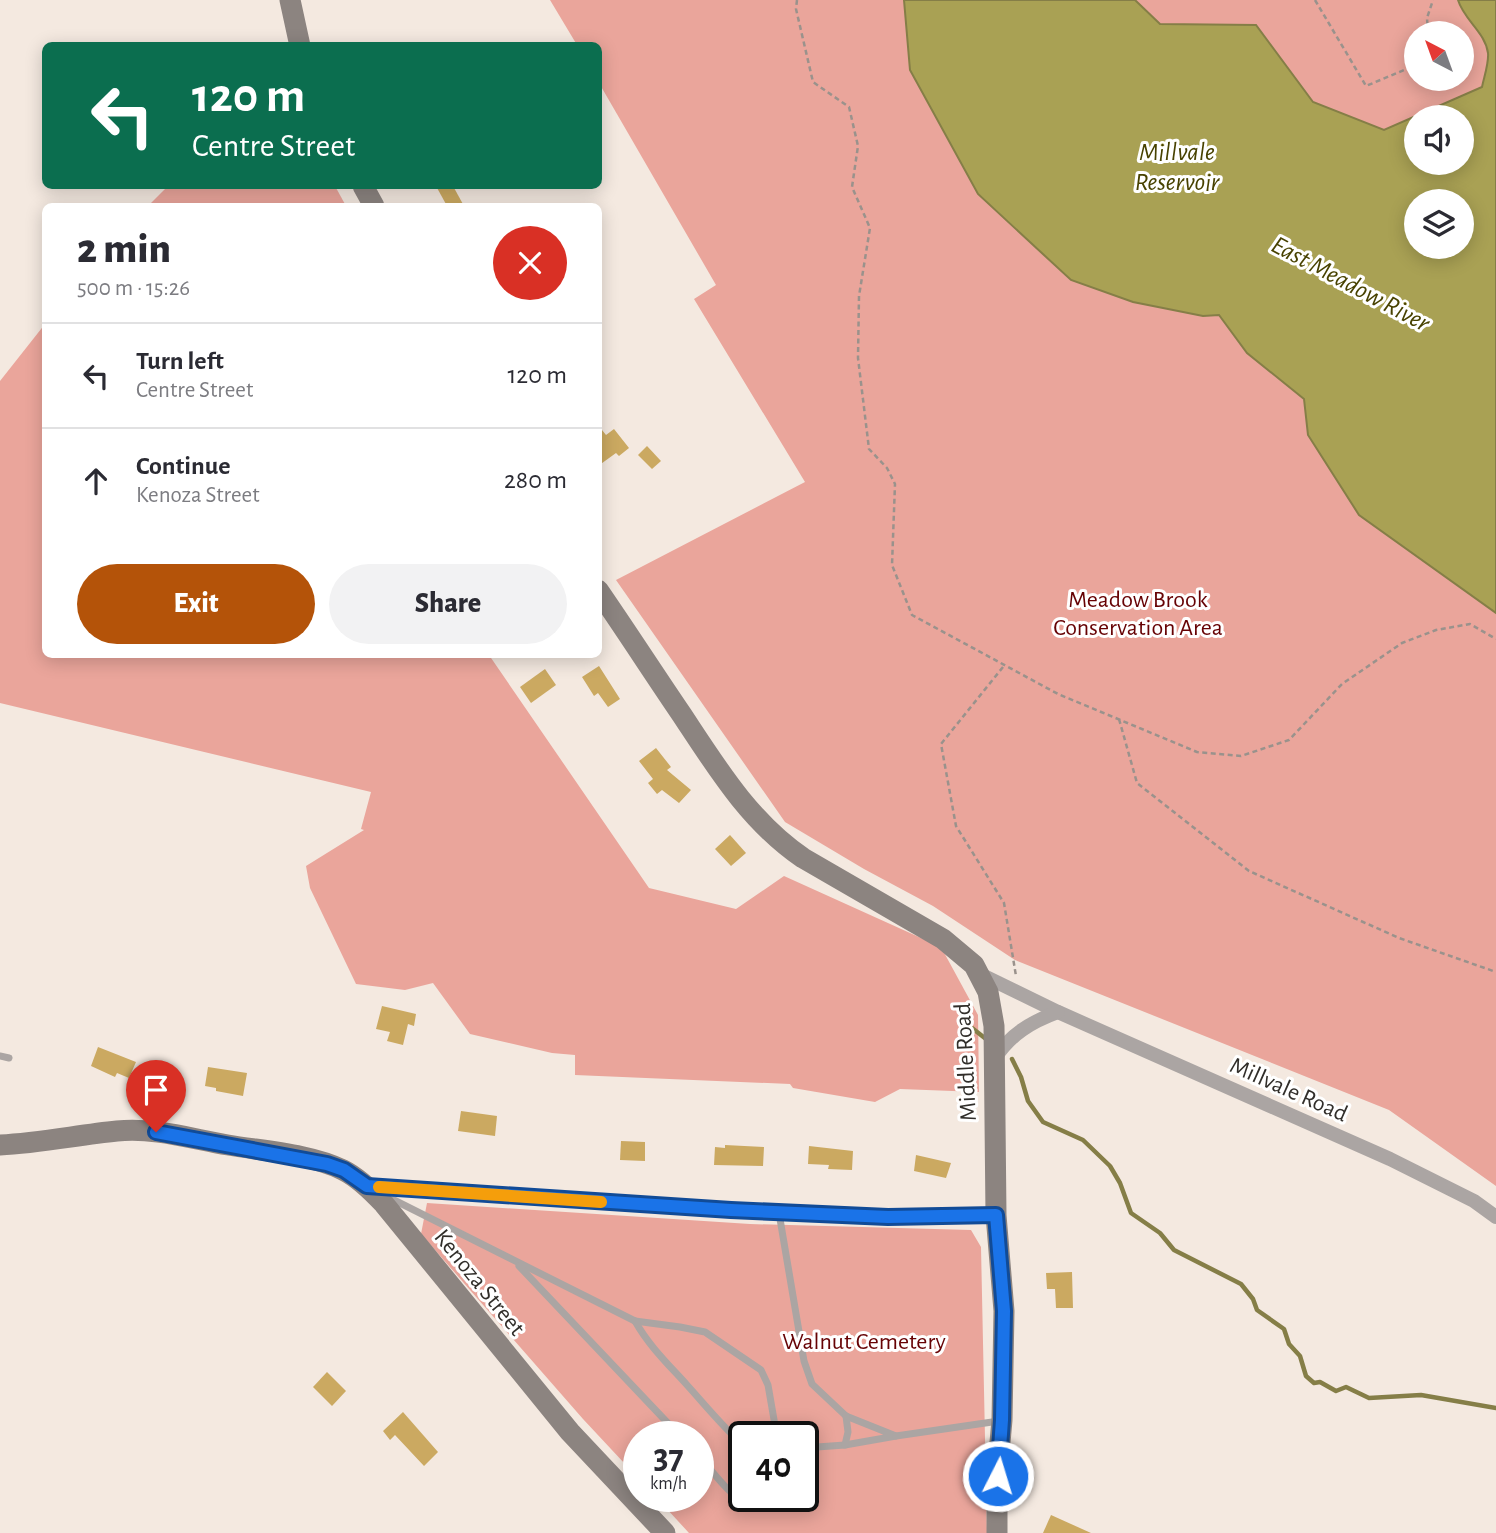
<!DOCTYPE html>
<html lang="en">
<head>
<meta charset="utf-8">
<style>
  :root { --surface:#fff; --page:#f2f2f3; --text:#2b2b33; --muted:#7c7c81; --line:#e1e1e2; --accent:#b45309 }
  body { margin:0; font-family:"Alegreya Sans",sans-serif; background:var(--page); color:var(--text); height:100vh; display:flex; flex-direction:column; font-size:26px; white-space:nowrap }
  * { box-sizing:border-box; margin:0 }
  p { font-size:23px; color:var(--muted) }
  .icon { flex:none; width:38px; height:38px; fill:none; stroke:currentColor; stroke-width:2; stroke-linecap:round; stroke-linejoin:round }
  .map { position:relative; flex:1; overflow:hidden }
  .sheet { position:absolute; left:42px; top:203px; width:560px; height:455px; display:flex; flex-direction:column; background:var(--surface); border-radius:10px; box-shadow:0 4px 18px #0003 }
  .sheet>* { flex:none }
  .hud { position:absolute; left:42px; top:42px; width:560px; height:147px; border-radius:10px; box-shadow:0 4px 18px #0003; background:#0b6e4f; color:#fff; overflow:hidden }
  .needle { width:46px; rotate:319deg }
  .controls { position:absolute; left:1404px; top:21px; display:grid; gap:14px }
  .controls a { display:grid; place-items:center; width:70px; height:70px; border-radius:50%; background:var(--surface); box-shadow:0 4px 18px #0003; font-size:35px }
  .speed { position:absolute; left:623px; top:1421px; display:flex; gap:14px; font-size:35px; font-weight:700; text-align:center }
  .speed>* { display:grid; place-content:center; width:91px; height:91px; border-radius:50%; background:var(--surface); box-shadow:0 4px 18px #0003; line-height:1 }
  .speed small { font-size:18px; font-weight:400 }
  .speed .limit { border:4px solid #111; border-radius:10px; background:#fff; color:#111 }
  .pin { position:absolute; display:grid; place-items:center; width:60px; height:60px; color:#fff; margin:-72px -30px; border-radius:50% 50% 50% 0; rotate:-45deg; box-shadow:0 0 7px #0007 }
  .pin .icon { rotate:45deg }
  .me { position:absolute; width:77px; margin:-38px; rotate:5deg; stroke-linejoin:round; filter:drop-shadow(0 0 5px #0008) }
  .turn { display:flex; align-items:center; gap:24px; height:147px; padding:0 35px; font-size:32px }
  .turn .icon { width:91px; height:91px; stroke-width:2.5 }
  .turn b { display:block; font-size:49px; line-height:60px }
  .round { display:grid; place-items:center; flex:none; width:74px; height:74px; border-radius:37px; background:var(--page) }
  .headline { display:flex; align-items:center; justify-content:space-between; height:119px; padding:0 35px }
  h1 { font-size:42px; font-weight:800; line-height:52px }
  .cta { display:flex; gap:14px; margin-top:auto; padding:14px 35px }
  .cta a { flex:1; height:80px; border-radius:42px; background:var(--accent); color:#fff; font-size:28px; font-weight:800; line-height:80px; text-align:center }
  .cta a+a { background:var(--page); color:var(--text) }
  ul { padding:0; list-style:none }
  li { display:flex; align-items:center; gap:21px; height:105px; padding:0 35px; border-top:2px solid var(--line) }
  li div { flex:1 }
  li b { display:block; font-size:26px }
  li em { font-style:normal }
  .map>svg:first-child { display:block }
  .green { fill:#eaa59b; fill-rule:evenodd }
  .water { fill:#a9a154; stroke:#857e47; stroke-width:2; fill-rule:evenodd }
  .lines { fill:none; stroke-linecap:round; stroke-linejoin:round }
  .stream { stroke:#857e47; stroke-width:4.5 }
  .building { fill:#cba961 }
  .path { stroke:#9a928c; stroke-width:2.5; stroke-dasharray:5 3.5; stroke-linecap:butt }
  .lane { stroke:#aba5a3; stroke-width:7 }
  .street { stroke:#aba5a3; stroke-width:14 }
  .secondary { stroke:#8c8480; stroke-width:21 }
  .route-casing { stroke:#114b97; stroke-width:18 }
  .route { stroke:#1a73e8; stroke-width:12 }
  .slow { stroke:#f59e0b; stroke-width:12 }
  .labels { text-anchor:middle; stroke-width:6; stroke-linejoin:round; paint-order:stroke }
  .park-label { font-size:24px; fill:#660204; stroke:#fff }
  .street-label { font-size:24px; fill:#312e2a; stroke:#fff }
  .water-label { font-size:26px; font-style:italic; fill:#484201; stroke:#fff }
</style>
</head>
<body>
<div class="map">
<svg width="1496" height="1533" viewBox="0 0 1496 1533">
  <rect width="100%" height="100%" fill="#f4e9e0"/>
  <!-- green -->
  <g class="green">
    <path d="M550 0H1496V1186L1389 1110 1015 960 933 906 864 869 785 822 616 580 805 482 694 299 716 285 599 83 598 46 577 45ZM1416 33H1461V79H1416ZM1416 117H1461V163H1416ZM1416 201H1461V247H1416Z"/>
    <polygon points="168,186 335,186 346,206 148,206"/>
    <polygon points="45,324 46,654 489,655 649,888 736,909 784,876 941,947 978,1015 979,1092 900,1089 875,1102 793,1088 790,1084 575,1075 575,1055 552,1053 470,1034 433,983 405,990 356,984 310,888 306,866 364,830 361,829 371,792 0,703 0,381"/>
    <path d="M427 1203 750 1224 971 1230 981 1247 987 1533H689L655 1496H698V1437H639V1479L583 1419 421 1234ZM744 1437H803V1496H744Z"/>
  </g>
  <!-- water -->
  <path class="water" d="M904 0H1135L1160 24 1256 25 1313 102 1384 130 1482 87C1484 77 1489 63 1488 53 1485 32 1464 20 1458 0H1496V613L1359 515 1308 435 1304 399 1247 353 1219 315 1203 316 1133 302 1071 280 978 194 910 70ZM1416 117H1461V163H1416ZM1416 201H1461V247H1416Z"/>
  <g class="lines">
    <!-- stream -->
    <g class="stream">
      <polyline points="972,1028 986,1039"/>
      <polyline points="1012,1059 1021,1077 1028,1101 1043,1122 1083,1140 1110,1166 1120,1183 1131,1213 1160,1233 1174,1250 1241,1284 1253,1299 1257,1310 1284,1329 1289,1344 1300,1356 1306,1376 1314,1383 1320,1382 1336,1391 1346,1387 1369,1398 1421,1395 1496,1408"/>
    </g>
  </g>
  <!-- building -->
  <g class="building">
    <polygon points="436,186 453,186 464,206 447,206"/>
    <polygon points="598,425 606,435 614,429 629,448 619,456 616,453 598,466"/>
    <polygon points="647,446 661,461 652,469 638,455"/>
    <polygon points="599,666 620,699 608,707 598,693 594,696 582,677"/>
    <polygon points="545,669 556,685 531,703 520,687"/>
    <polygon points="656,748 671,767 667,770 691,790 679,803 662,790 657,794 648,783 653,779 639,761"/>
    <polygon points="730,835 746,853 731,866 715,849"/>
    <polygon points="382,1006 416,1014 414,1026 408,1024 403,1045 387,1041 390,1032 376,1029"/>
    <polygon points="98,1047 136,1062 129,1078 117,1073 115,1077 91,1066"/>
    <polygon points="208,1067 247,1073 243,1096 216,1091 216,1088 205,1086"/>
    <polygon points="461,1111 497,1116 495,1136 458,1131"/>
    <polygon points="621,1141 645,1142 645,1161 620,1160"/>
    <polygon points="725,1145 764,1147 763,1166 714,1165 715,1147 725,1148"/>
    <polygon points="809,1146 853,1151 852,1170 828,1169 829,1165 808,1164"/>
    <polygon points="916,1155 951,1163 946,1178 914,1171"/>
    <polygon points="1072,1272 1073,1308 1056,1308 1055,1289 1047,1289 1046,1273"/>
    <polygon points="327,1372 346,1391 332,1406 313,1387"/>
    <polygon points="403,1412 438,1452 424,1466 395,1435 390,1440 383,1431"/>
    <polygon points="1051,1515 1091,1533 1043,1533"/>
  </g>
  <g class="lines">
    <!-- path -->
    <g class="path">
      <polyline points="797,0 796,9 813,82 849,107 858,146 852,187 870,228 859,296 858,358 869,449 887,468 895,484 892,565 912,615 1058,694 1197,752 1241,756 1289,740 1342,684 1402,643 1436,630 1470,624 1496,639"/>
      <polyline points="1315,0 1366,86 1416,65"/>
      <polyline points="1428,33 1427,18 1433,0"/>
      <polyline points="1003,667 941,744 956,826 1004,903 1016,976"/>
      <polyline points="1119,719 1137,783 1249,871 1399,938 1496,972"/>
    </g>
    <!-- lane -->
    <g class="lane">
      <polyline points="0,1056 9,1058"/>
      <polyline points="386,1196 635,1321 680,1327 705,1332 761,1370 768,1385 777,1437"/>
      <polyline points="779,1213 804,1361 812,1384 846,1416 896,1436 845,1445 803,1448"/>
      <polyline points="519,1266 681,1437"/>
      <path d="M635 1321C649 1346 668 1364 687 1385 706 1406 723 1427 744 1446"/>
      <polyline points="896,1436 999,1421"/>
      <polyline points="845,1445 848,1432 846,1416"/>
      <path d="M698 1455C709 1467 733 1500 747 1503 756 1505 762 1501 768 1496"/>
    </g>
    <!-- street -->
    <g class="street">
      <polyline points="980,974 1058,1012 1390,1159 1474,1201 1496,1217"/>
      <path d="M995 1058C1011 1034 1031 1022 1058 1012"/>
      <polyline points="367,1186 731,1210 888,1217 996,1215"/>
    </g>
    <!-- secondary -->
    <g class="secondary">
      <polyline points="290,0 300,46"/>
      <polyline points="363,186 374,206"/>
      <path d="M598 590C627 632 654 674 682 715 717 768 750 822 803 858L943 939 974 965 988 992 994 1026 996 1215 1004 1311 1002 1420 997 1476V1533"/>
      <path d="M0 1145C39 1143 78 1135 117 1131 154 1127 192 1139 228 1145 263 1151 311 1154 343 1170 359 1178 372 1191 384 1204L570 1432 665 1533"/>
    </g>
  </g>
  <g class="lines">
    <defs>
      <polyline id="route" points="156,1132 327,1164 344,1170 367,1186 731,1210 888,1217 996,1215 1004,1311 1002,1420 998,1476"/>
    </defs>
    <!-- route casing -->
    <use href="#route" class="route-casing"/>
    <!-- route -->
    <use href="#route" class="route"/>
    <!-- slow -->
    <polyline class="slow" points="379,1187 601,1202"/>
  </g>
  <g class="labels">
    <!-- park labels -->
    <g class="park-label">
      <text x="1138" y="607">Meadow Brook<tspan x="1138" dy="28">Conservation Area</tspan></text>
      <text x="864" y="1349">Walnut Cemetery</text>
    </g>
    <!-- street labels -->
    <g class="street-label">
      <text transform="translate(965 1062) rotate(-93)" y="8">Middle Road</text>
      <text transform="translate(1289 1089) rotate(24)" y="8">Millvale Road</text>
      <text transform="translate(480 1282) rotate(51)" y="8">Kenoza Street</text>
    </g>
    <!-- water labels -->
    <g class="water-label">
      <text x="1177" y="160">Millvale<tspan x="1177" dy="30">Reservoir</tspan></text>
      <text transform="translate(1351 283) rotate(28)" y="9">East Meadow River</text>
    </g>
  </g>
</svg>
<div class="controls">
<a><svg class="needle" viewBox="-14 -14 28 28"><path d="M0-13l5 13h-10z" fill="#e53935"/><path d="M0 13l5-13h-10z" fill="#7c7c81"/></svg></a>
<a><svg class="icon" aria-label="sound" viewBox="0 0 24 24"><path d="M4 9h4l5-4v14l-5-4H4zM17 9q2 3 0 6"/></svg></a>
<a><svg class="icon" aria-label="layers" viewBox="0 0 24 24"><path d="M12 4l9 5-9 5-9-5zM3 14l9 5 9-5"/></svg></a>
</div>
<div class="speed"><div>37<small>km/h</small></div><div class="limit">40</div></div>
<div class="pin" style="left:156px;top:1132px;background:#d93025"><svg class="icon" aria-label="arrive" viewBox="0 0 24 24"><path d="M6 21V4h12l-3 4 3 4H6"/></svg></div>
<svg class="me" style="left:998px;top:1476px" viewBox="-20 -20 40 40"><circle r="17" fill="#1a73e8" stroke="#fff" stroke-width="3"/><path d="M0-11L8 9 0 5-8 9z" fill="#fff"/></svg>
<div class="hud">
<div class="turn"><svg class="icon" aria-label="left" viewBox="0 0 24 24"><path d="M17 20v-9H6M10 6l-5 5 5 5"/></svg><div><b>120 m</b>Centre Street</div></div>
</div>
<section class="sheet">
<div class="headline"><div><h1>2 min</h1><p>500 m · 15:26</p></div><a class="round" style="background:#d93025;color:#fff"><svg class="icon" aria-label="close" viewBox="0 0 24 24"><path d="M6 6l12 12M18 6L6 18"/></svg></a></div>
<ul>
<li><svg class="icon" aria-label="left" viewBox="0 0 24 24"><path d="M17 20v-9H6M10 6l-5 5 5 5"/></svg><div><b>Turn left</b><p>Centre Street</p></div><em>120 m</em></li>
<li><svg class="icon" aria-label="ahead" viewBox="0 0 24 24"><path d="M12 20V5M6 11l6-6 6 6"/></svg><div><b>Continue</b><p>Kenoza Street</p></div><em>280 m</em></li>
</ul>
<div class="cta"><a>Exit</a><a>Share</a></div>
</section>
</div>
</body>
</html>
